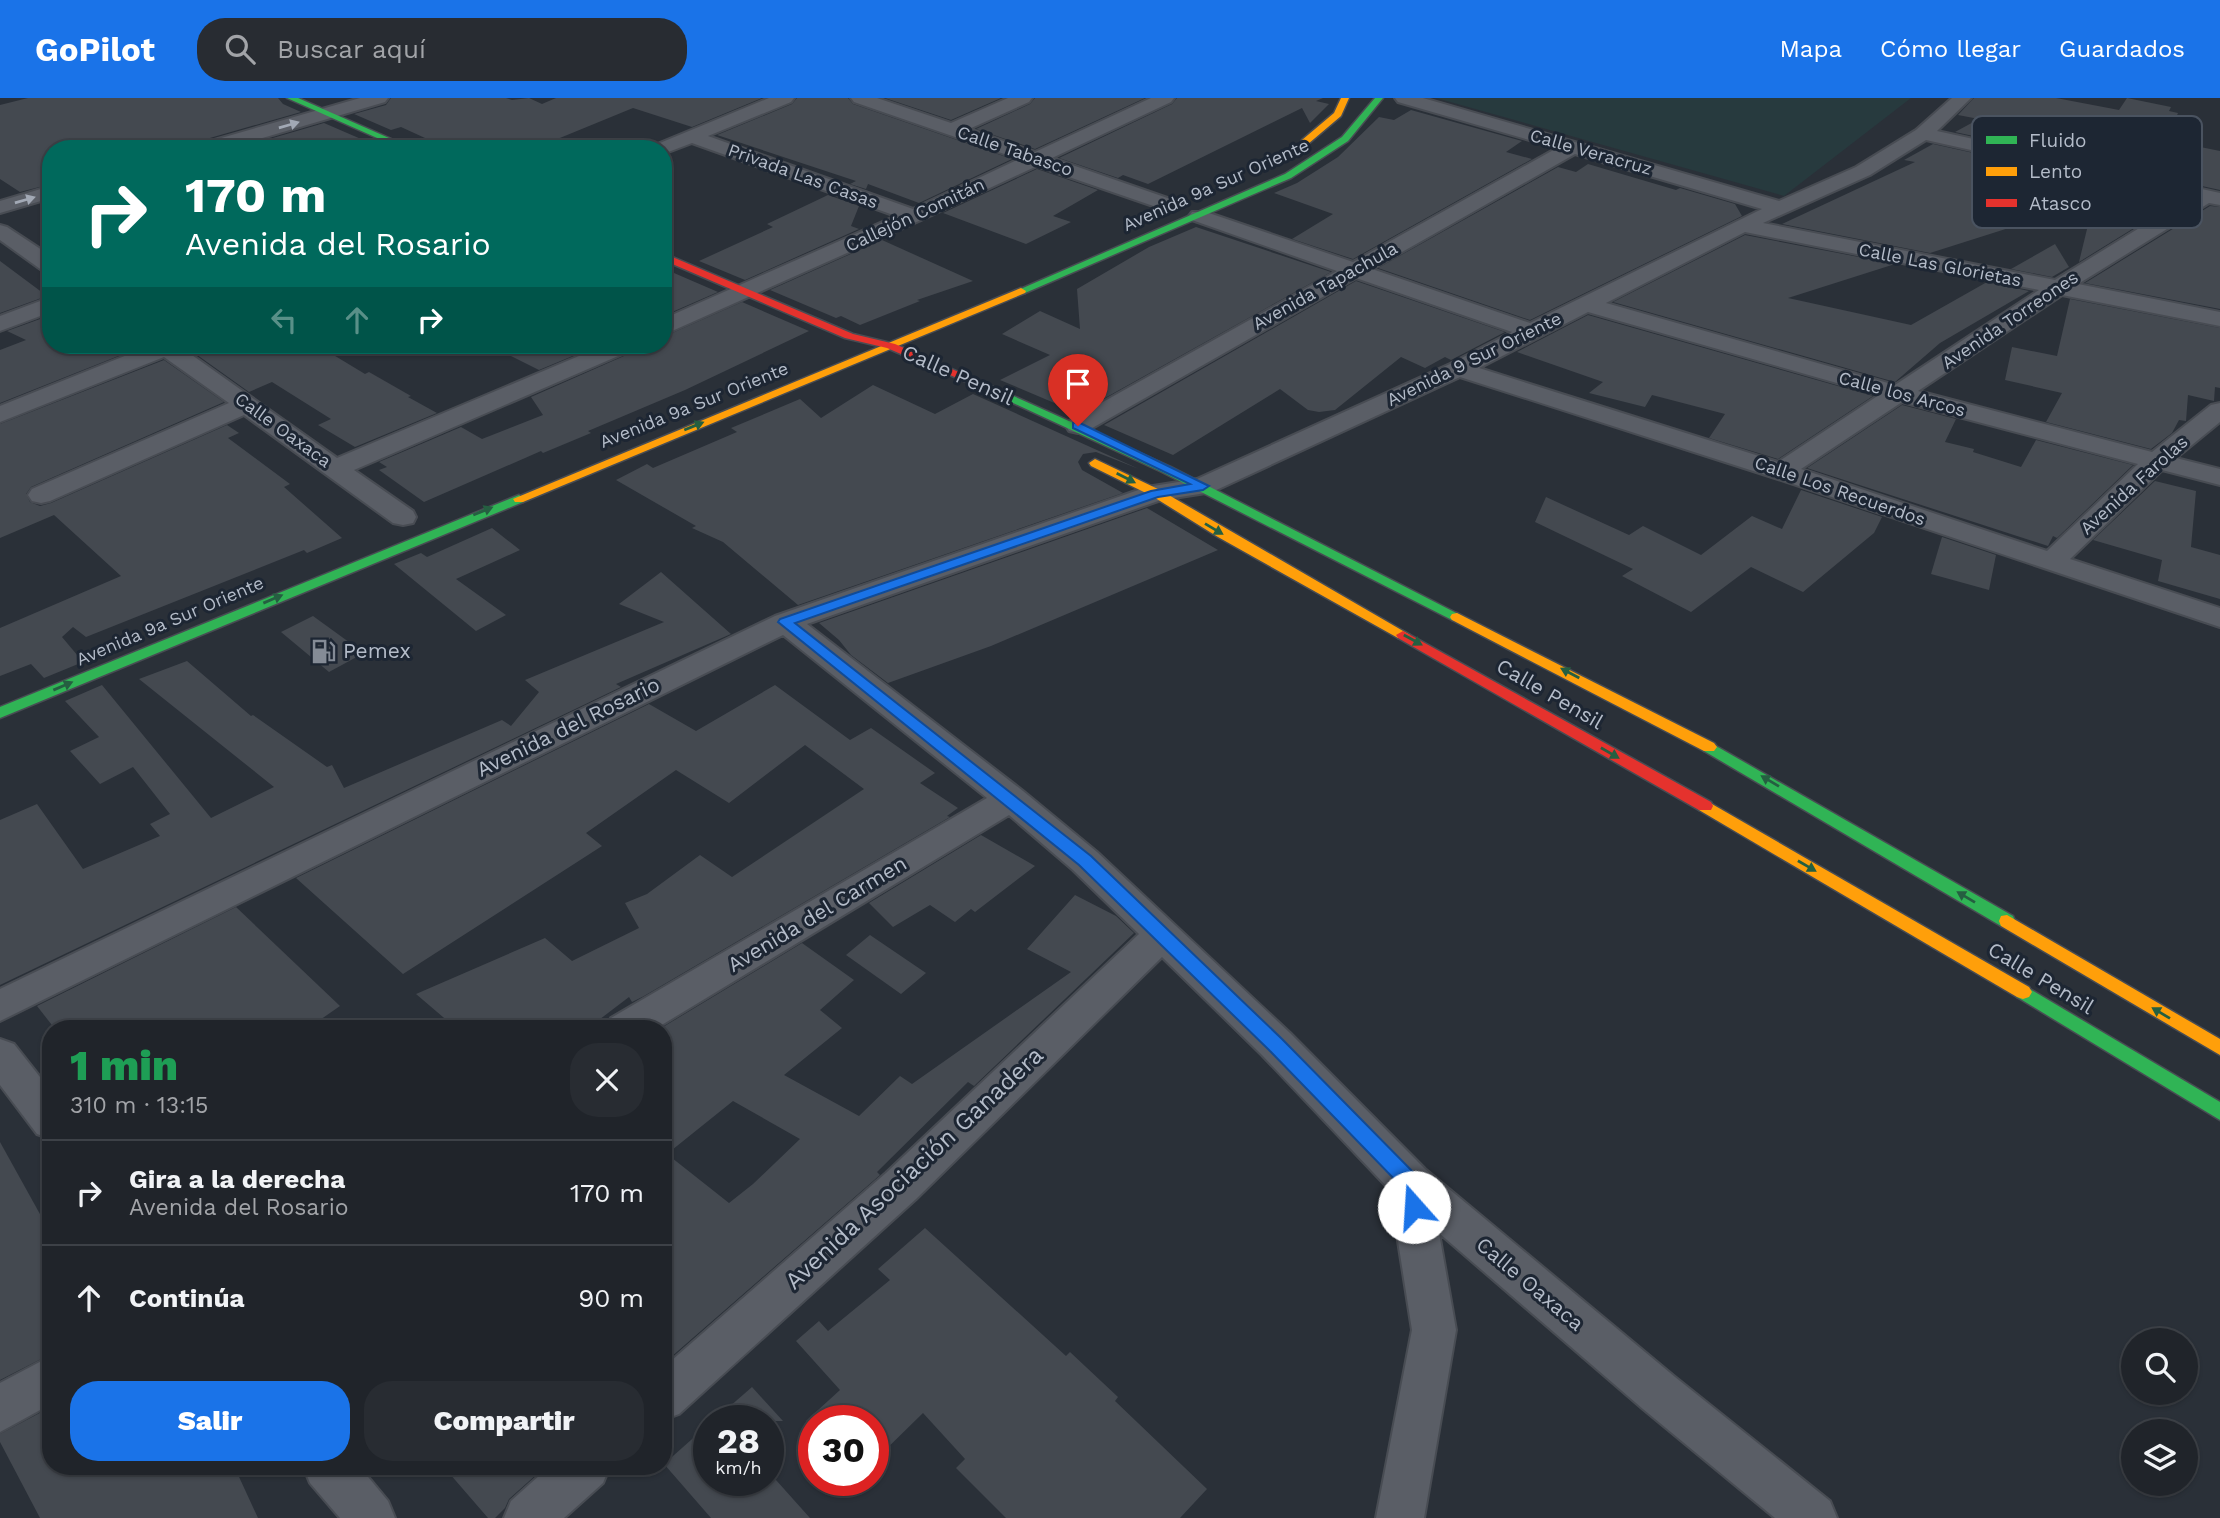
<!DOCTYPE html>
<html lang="es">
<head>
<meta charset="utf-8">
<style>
  :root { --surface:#20242a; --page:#282c32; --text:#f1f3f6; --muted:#a2a4a8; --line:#3d4147; --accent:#1a73e8 }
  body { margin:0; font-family:"Work Sans",sans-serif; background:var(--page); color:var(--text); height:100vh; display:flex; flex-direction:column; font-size:26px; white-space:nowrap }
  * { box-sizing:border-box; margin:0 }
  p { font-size:23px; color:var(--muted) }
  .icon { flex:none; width:38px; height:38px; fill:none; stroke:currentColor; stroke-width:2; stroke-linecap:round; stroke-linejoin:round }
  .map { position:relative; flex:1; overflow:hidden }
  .sheet { position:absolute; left:42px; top:922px; width:630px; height:455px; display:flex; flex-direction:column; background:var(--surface); border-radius:28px; box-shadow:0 2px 5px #0004,0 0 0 2px var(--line) }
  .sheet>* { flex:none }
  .top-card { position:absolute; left:42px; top:42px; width:630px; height:214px; border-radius:28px; box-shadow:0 2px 5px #0004,0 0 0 2px var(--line); background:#00695c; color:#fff; overflow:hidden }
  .controls { position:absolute; left:2121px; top:1230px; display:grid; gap:14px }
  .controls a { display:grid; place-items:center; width:77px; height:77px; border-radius:50%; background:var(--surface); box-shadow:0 2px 5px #0004,0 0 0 2px var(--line); font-size:35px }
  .speed { position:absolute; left:693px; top:1307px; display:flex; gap:14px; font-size:35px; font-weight:700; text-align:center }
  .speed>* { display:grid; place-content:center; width:91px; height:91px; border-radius:50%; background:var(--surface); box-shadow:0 2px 5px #0004,0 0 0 2px var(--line); line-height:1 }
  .speed small { font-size:18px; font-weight:400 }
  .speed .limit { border:10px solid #d22; background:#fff; color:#111 }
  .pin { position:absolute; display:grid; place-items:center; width:60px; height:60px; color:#fff; margin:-72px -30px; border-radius:50% 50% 50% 0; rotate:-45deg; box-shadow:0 0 7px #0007 }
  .pin .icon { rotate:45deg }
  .me { position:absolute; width:77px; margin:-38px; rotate:341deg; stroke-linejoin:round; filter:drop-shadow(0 0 5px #0008) }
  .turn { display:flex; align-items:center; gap:24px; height:147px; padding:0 28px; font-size:32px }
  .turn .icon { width:91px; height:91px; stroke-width:2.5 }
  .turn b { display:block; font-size:49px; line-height:60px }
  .lanes { display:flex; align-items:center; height:66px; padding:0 28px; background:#0003; justify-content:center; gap:35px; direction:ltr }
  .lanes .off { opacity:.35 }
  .round { display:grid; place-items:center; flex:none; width:74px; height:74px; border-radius:28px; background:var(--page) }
  .overview { display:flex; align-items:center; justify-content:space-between; height:119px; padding:0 28px }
  h1 { font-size:42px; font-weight:800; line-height:52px; color:#1e9e55 }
  .primary-button { display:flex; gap:14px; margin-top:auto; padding:14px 28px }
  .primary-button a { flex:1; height:80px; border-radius:28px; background:var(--accent); color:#fff; font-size:28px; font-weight:800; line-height:80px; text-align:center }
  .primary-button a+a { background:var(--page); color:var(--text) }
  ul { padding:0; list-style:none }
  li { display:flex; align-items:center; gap:21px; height:105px; padding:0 28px; border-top:2px solid var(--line) }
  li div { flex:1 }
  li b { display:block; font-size:26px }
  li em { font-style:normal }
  header { display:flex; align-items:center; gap:42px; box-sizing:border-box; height:98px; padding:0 35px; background:var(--accent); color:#fff }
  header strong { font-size:33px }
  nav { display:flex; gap:38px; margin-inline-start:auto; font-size:24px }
  .search { width:490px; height:63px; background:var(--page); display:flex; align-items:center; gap:18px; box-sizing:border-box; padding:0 24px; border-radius:28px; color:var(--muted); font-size:26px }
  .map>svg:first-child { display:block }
  .green { fill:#273a3e }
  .building { fill:#444950; fill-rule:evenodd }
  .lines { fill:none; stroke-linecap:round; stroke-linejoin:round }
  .street-casing { stroke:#484c53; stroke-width:4 }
  .fast-casing { stroke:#484c53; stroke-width:3 }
  .slow-casing { stroke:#484c53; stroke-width:3 }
  .jam-casing { stroke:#484c53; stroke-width:3 }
  .street { fill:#5a5e66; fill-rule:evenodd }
  .fast { fill:#30b455; fill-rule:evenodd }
  .slow { fill:#ff9f0a; fill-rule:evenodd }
  .jam { fill:#e5322d; fill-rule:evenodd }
  .oneway { fill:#a2a9b5 }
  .oneway2 { fill:#255f41 }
  .route { fill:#1a73e8; stroke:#114b97; stroke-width:2 }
  .labels { text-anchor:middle; stroke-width:6; stroke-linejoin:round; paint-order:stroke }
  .far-street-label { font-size:18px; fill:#b4bcc9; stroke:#1d2633 }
  .street-label { font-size:21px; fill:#b4bcc9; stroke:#1d2633 }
  .poi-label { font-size:21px; fill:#b4bcc9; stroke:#1d2633; text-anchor:start }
  .near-street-label { font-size:24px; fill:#b4bcc9; stroke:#1d2633 }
  .key { fill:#1d2633; stroke:#4a5360; stroke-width:2 }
  .key-label { font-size:19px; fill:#b4bcc9 }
</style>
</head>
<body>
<header>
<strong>GoPilot</strong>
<div class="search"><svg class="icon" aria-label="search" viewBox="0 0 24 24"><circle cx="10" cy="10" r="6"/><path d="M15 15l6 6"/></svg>Buscar aquí</div>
<nav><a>Mapa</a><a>Cómo llegar</a><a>Guardados</a></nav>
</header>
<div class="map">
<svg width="2220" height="1420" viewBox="0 0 2220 1420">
  <rect width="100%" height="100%" fill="#2a3038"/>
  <!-- green -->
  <polygon class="green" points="1436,0 1911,0 1784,98"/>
  <!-- building -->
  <g class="building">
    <polygon points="28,0 278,0 283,6 301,14 196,44 193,51 51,51 51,86 20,94 0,81 0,7"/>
    <polygon points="391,0 506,0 512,2 529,0 542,6 556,0 762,0 692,29 633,10 533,51 449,51 401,29 391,32 354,16 386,7"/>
    <polygon points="797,0 848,0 853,6 1012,61 919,105 868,86 866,91 850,86 856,83 717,37 792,6"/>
    <polygon points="885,0 1001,0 951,22"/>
    <polygon points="1035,0 1145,0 1035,51 976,31 1030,6"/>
    <polygon points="1177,0 1323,0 1316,3 1329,6 1310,25 1302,10 1148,86 1123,77 1118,80 1059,60 1172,6"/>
    <polygon points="1974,0 2056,0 2119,12 2127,0 2171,9 2169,13 2178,15 2166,42 2220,53 2220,92 1955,34 1979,21 1958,17"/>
    <polygon points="1411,12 1522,43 1506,54 1532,61 1353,161 1292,141 1333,116 1274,95 1297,85 1338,59 1379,19 1394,22"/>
    <polygon points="324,25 361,41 326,51 235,51"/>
    <polygon points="1933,46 2181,101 2079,164 2088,127 2113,113 2107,99 1930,155 1782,126 1915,64 1904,62"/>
    <polygon points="1588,66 1676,92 1680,90 1735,106 1742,118 1530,222 1378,170 1558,69 1576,74"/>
    <polygon points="1037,71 1098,92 1053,118 1071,124 1026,146 943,115"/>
    <polygon points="828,97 859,108 851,128 859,131 745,182 699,163 773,129 767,126"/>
    <polygon points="2210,108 2220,109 2220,211 2085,185"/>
    <polygon points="1196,129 1331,174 1078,315 1000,282 1050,257 1002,236 1040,213 1080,231 1077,191 1149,149"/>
    <polygon points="1745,137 1895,166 1788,200 1911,227 1987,184 2029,193 1940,245 1895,284 1613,204"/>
    <polygon points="882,142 973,183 917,202 920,203 860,227 841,218 836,220 770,192"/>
    <polygon points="2055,146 2069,169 2052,179 2011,171"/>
    <polygon points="0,163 47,198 0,215"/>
    <polygon points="674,175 718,194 663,218 663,179"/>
    <polygon points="1356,183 1505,234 1451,262 1445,259 1425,270 1401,259 1335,312 1319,314 1308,312 1280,291 1173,357 1104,327"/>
    <polygon points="2070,201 2220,230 2220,290 2215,289 2214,303 2188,297 2186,323 2179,322 2172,335 2151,351 2046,324 2062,295 2005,282 2012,249 2057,258"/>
    <polygon points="742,204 809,233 685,292 588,333 591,335 543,355 541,353 424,404 379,372 387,369 379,364 461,329 482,341 543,317 531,299 633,254 639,247 663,247 663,239"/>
    <polygon points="51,217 51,247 146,247 0,305 0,252 26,242 7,233"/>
    <polygon points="1588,217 1873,298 1778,361 1709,340 1725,316 1652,297 1645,309 1589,295 1603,284 1517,254"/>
    <polygon points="187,247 317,247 365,276 369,274 411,298 408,299 437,315 355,349 318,327 331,321 272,284 249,294 186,249"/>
    <polygon points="489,247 599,247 539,272"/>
    <polygon points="164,262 224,304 31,389 26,396 30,404 40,408 51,405 227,327 239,335 228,340 290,386 284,389 342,440 307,455 304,452 86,539 73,529 62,539 83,564 44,580 31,566 0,578 0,530 121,478 54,417 0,440 0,326"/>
    <polygon points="873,287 935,316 973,296 1139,371 1096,354 1083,356 1078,364 1082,372 1123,395 798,507 723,444 692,430 696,428 616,382 647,366 653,370 737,334 731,330 800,301 821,320"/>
    <polygon points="1902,307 1956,321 1945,344 1974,351 1973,354 2021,369 2036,342 2133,367 2057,440 2053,438 2048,448 1807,370"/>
    <polygon points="2155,383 2196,393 2191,449 2220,457 2220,501 2158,483 2162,462 2093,442"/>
    <polygon points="1801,392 1882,419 1874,435 1803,494 1751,469 1691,514 1622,478 1633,471 1535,424 1546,399 1629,437 1643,428 1701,457 1752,418 1782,431"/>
    <polygon points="1147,410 1218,452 991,548 888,585 851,557 839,542 819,525"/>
    <polygon points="492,430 520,452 456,481 506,517 476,533 394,466 421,455 427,459"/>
    <polygon points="1942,439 1996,457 1989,492 1931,476"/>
    <polygon points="661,474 731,536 616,586 621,589 0,887 0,722 37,706 83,771 160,738 150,726 170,716 133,669 100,686 70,653 99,639 65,603 102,587 211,720 274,689 139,581 187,563 251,618 253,617 327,669 332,667 344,690 502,622 511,628 539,594 525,582 664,524 619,506"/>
    <polygon points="313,518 364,555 329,574 281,534"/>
    <polygon points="775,587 850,642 871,630 935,675 920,685 958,710 947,718 950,719 644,898 632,904 629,899 587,931 457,931 416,896 545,840 572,863 639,830 625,805 647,796 700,757 732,779 864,691 805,647 729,705 676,672 586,735 602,748 403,876 296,780 649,606 696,633"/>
    <polygon points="981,737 1035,768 975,814 971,811 955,824 930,807 893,829 869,805"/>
    <path d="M1075 797 1116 818 1134 835 974 988 968 984 877 1074 880 1077 663 1266V929L802 845 854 882 820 912 842 930 784 977 859 1018 900 978 912 986 1071 874 1027 851ZM733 1003 800 1041 753 1086 729 1105 667 1056Z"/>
    <polygon points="236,809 340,908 307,931 55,931 37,908"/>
    <polygon points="870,837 926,875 901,896 846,857"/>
    <polygon points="0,1044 51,1136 51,1256 0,1282"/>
    <polygon points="925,1130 1066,1258 1070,1254 1118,1299 1115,1303 1207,1391 1180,1420 1006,1420 956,1370 965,1361 923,1315 873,1364 873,1323 806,1323 840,1292 796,1243 819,1223 828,1233 890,1182 878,1171"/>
    <polygon points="752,1289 783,1323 713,1323"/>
    <polygon points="51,1309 51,1368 234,1368 258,1420 40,1420 0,1344 0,1336"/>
    <polygon points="709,1326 709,1382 776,1382 810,1420 711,1420 664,1366"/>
    <polygon points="443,1368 546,1368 509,1401 505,1410 495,1420 488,1420"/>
  </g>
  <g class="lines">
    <defs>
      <g id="street">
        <polygon points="360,0 388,0 385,4 225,51 195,51 197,47"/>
        <polygon points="769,0 794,0 791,4 708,38 913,111 1019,61 854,4 851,0 877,0 951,25 1008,0 1032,0 1029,4 969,31 1035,54 1151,0 1174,0 1171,4 1052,60 1176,103 1179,107 1176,111 1162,111 1037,68 921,122 663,237 663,221 896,118 692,45 663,56 663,51 653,51 655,47"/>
        <path d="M1395 0H1423L1779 103 1856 69 1916 32 1952 0H1971L1937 33 2220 95V107L2209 105 2078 186 2220 214V228L2062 197 1918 293 2152 354 2211 307 2220 305V324L2176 360 2220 371V387L2162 372 2070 461 2220 510V529L1772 379 1460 279 1212 394 1161 402 807 526 1023 693 1097 754 1290 935 1425 1071 1675 1279 1830 1403 1837 1420H1775L1643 1311 1439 1135 1456 1232 1424 1420H1376L1412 1232 1390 1092 1262 957 1162 859 916 1101 679 1316 663 1322V1270L886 1075 1139 836 1073 772 1009 717 655 931H605L611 920 987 700 783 537 0 923V891L775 518 1147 389 1197 381 1450 266 1512 234 1356 180 1087 333 1078 335 1069 333 1066 328 1069 323 1337 173 1192 122 1189 118 1192 114H1206L1353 164 1557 50 1398 4ZM1926 42 2188 100 2055 182 1763 125 1870 77ZM1575 56 1762 111 1530 225 1372 171ZM1745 134 2039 192 1895 287 1606 205ZM1588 214 1879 297 1778 364 1479 270ZM1902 304 2138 366 2047 453 1801 371Z"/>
        <polygon points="51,88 51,100 0,115 0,103"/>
        <polygon points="0,127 7,129 51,158 51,174 43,173 0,142"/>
        <polygon points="51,199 51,214 0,233 0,218"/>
        <polygon points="152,247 184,247 182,250 337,360 605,247 636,247 632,252 354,372 413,413 416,419 413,425 403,427 393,425 244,317 50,403 41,405 32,403 28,397 32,391 229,305 164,259 0,324 0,308"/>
        <polygon points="0,941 14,946 51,993 51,1041 37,1036 0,987"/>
        <polygon points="51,1258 51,1306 0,1334 0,1285"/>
        <polygon points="303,1368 359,1368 388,1403 395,1420 340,1420 310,1385"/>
        <polygon points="550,1368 610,1368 603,1385 564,1420 504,1420 511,1403"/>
      </g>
      <g id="fast">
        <polygon points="287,0 298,0 414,51 402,51"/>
        <polygon points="1375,0 1383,0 1348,43 1291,80 1025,195 1016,193 1285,76 1342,39"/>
        <polygon points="989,287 1171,369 1464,519 1457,523 1452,522 1162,374 985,292 985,288"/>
        <polygon points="519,397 525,401 523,404 0,620 0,609"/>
        <polygon points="1709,644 2013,818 2015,823 2013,828 2001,828 1704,653 1701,649 1704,645"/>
        <polygon points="2023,887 2220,1004 2220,1022 2017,899 2014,894 2017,889"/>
      </g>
      <g id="slow">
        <polygon points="1341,0 1349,0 1341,18 1308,46 1302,46 1302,42 1334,15"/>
        <polygon points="1021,190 1026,193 1025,195 523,404 515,404 513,401"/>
        <polygon points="1095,361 1160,392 1410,537 1408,540 1398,540 1218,439 1152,398 1091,368 1089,365"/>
        <polygon points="1457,515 1714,645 1717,649 1714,653 1704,653 1452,522 1450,519 1452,516"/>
        <polygon points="1705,702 2029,889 2032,894 2029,899 2023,901 2017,899 1699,712 1697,708"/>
        <polygon points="2007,817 2220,941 2220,957 2001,828 1999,823 2001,818"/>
      </g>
      <g id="jam">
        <polygon points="663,155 853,236 895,246 995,290 985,292 887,250 845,240 663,162"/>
        <polygon points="1403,533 1711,704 1713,708 1711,712 1699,712 1398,540 1396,537"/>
      </g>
    </defs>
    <!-- street casing -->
    <use href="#street" class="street-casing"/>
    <!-- fast casing -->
    <use href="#fast" class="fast-casing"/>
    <!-- slow casing -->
    <use href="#slow" class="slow-casing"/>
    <!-- jam casing -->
    <use href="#jam" class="jam-casing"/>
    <!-- street -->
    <use href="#street" class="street"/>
    <!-- fast -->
    <use href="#fast" class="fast"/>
    <!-- slow -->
    <use href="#slow" class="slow"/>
    <!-- jam -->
    <use href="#jam" class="jam"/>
  </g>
  <!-- one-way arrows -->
  <defs><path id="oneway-solid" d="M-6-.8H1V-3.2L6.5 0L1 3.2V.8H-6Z" transform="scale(1.75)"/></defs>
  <g class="oneway">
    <use href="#oneway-solid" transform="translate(289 27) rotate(-16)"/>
    <use href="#oneway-solid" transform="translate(25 102) rotate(-16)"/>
  </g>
  <g class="oneway2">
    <use href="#oneway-solid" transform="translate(694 328) rotate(-22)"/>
    <use href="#oneway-solid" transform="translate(1126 380) rotate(27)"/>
    <use href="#oneway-solid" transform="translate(483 413) rotate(-22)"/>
    <use href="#oneway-solid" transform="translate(1214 431) rotate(31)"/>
    <use href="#oneway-solid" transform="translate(273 501) rotate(-23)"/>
    <use href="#oneway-solid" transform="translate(1413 542) rotate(29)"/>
    <use href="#oneway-solid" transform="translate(1570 575) rotate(-152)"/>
    <use href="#oneway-solid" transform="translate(63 588) rotate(-23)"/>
    <use href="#oneway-solid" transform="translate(1610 655) rotate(30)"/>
    <use href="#oneway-solid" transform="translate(1770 683) rotate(-149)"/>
    <use href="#oneway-solid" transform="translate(1807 768) rotate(30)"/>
    <use href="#oneway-solid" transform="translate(1966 799) rotate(-149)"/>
    <use href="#oneway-solid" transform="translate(2161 915) rotate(-149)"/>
  </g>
  <!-- route -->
  <polygon class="route" points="1078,324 1209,388 1203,392 1158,399 795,525 1091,758 1282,941 1417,1078 1424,1109 1421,1115 1414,1118 1407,1115 1401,1088 1269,952 1079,767 778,524 780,521 1151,393 1190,386 1073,330 1073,325"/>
  <!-- icons -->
  <defs>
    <symbol id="fuel-bare" viewBox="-9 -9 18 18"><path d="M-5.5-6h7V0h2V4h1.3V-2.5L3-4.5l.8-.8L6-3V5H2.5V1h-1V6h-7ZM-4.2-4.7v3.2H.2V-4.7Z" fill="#848b96" stroke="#1d2633" stroke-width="2.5" paint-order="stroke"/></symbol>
  </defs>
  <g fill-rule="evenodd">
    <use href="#fuel-bare" x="306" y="536" width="35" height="35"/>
  </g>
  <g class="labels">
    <!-- far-street labels -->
    <g class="far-street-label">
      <text transform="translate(1015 53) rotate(19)" y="6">Calle Tabasco</text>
      <text transform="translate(1591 54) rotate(16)" y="6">Calle Veracruz</text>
      <text transform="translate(803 78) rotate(20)" y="6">Privada Las Casas</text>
      <text transform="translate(1216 87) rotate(-24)" y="6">Avenida 9a Sur Oriente</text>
      <text transform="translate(915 117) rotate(-25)" y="6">Callejón Comitán</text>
      <text transform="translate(1940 167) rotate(11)" y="6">Calle Las Glorietas</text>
      <text transform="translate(1325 188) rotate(-29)" y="6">Avenida Tapachula</text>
      <text transform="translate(2010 222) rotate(-34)" y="6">Avenida Torreones</text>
      <text transform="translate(1474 261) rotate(-26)" y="6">Avenida 9 Sur Oriente</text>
      <text transform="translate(1902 296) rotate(15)" y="6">Calle los Arcos</text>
      <text transform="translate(694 307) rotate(-22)" y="6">Avenida 9a Sur Oriente</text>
      <text transform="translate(283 332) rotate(36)" y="6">Calle Oaxaca</text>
      <text transform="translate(2134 387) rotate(-42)" y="6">Avenida Farolas</text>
      <text transform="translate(1840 393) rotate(19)" y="6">Calle Los Recuerdos</text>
      <text transform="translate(170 523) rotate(-23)" y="6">Avenida 9a Sur Oriente</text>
    </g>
    <!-- street labels -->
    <g class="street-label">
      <text transform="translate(958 277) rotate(24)" y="7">Calle Pensil</text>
      <text transform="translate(1550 596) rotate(30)" y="7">Calle Pensil</text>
      <text transform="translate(568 629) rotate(-26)" y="7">Avenida del Rosario</text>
      <text transform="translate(817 816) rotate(-31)" y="7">Avenida del Carmen</text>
      <text transform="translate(2041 880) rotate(31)" y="7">Calle Pensil</text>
      <text transform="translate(1530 1186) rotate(40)" y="7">Calle Oaxaca</text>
    </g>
    <!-- poi labels -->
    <g class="poi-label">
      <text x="343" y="560">Pemex</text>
    </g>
    <!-- near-street labels -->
    <g class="near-street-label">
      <text transform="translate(914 1070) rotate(-43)" y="8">Avenida Asociación Ganadera</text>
    </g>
  </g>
  <!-- legend -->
  <rect x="1972" y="18" width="230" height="112" rx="10" class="key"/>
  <rect x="1986" y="38" width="31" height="8" fill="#30b455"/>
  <rect x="1986" y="69" width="31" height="9" fill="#ff9f0a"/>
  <rect x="1986" y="101" width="31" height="8" fill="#e5322d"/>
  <g class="key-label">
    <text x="2029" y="49">Fluido</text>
    <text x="2029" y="80">Lento</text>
    <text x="2029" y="112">Atasco</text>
  </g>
</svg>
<div class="controls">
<a><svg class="icon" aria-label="search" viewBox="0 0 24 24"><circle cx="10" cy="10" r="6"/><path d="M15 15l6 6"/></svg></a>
<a><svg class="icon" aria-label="layers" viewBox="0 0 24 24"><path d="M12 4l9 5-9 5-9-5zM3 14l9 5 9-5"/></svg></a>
</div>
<div class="speed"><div>28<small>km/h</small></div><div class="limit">30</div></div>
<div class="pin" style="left:1078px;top:328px;background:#d93025"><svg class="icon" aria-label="arrive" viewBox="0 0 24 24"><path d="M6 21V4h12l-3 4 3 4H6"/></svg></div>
<svg class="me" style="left:1414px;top:1109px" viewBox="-20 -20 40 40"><circle r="19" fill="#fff"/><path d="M0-13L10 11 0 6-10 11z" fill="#1a73e8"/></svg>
<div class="top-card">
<div class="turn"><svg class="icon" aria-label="right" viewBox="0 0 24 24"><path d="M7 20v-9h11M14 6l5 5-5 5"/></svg><div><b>170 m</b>Avenida del Rosario</div></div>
<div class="lanes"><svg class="icon off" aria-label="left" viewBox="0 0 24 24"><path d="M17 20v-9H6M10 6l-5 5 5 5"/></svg><svg class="icon off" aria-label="ahead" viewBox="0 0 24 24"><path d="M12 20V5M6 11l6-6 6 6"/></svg><svg class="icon" aria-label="right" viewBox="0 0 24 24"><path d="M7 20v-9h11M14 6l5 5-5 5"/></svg></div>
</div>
<section class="sheet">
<div class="overview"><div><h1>1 min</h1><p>310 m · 13:15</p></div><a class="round"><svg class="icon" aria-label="close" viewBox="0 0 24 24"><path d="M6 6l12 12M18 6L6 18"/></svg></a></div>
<ul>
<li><svg class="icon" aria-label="right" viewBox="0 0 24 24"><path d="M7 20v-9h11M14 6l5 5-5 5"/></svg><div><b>Gira a la derecha</b><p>Avenida del Rosario</p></div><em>170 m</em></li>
<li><svg class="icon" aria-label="ahead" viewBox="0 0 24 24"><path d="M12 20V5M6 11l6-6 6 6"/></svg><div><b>Continúa</b></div><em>90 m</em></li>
</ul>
<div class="primary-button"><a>Salir</a><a>Compartir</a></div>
</section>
</div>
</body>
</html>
